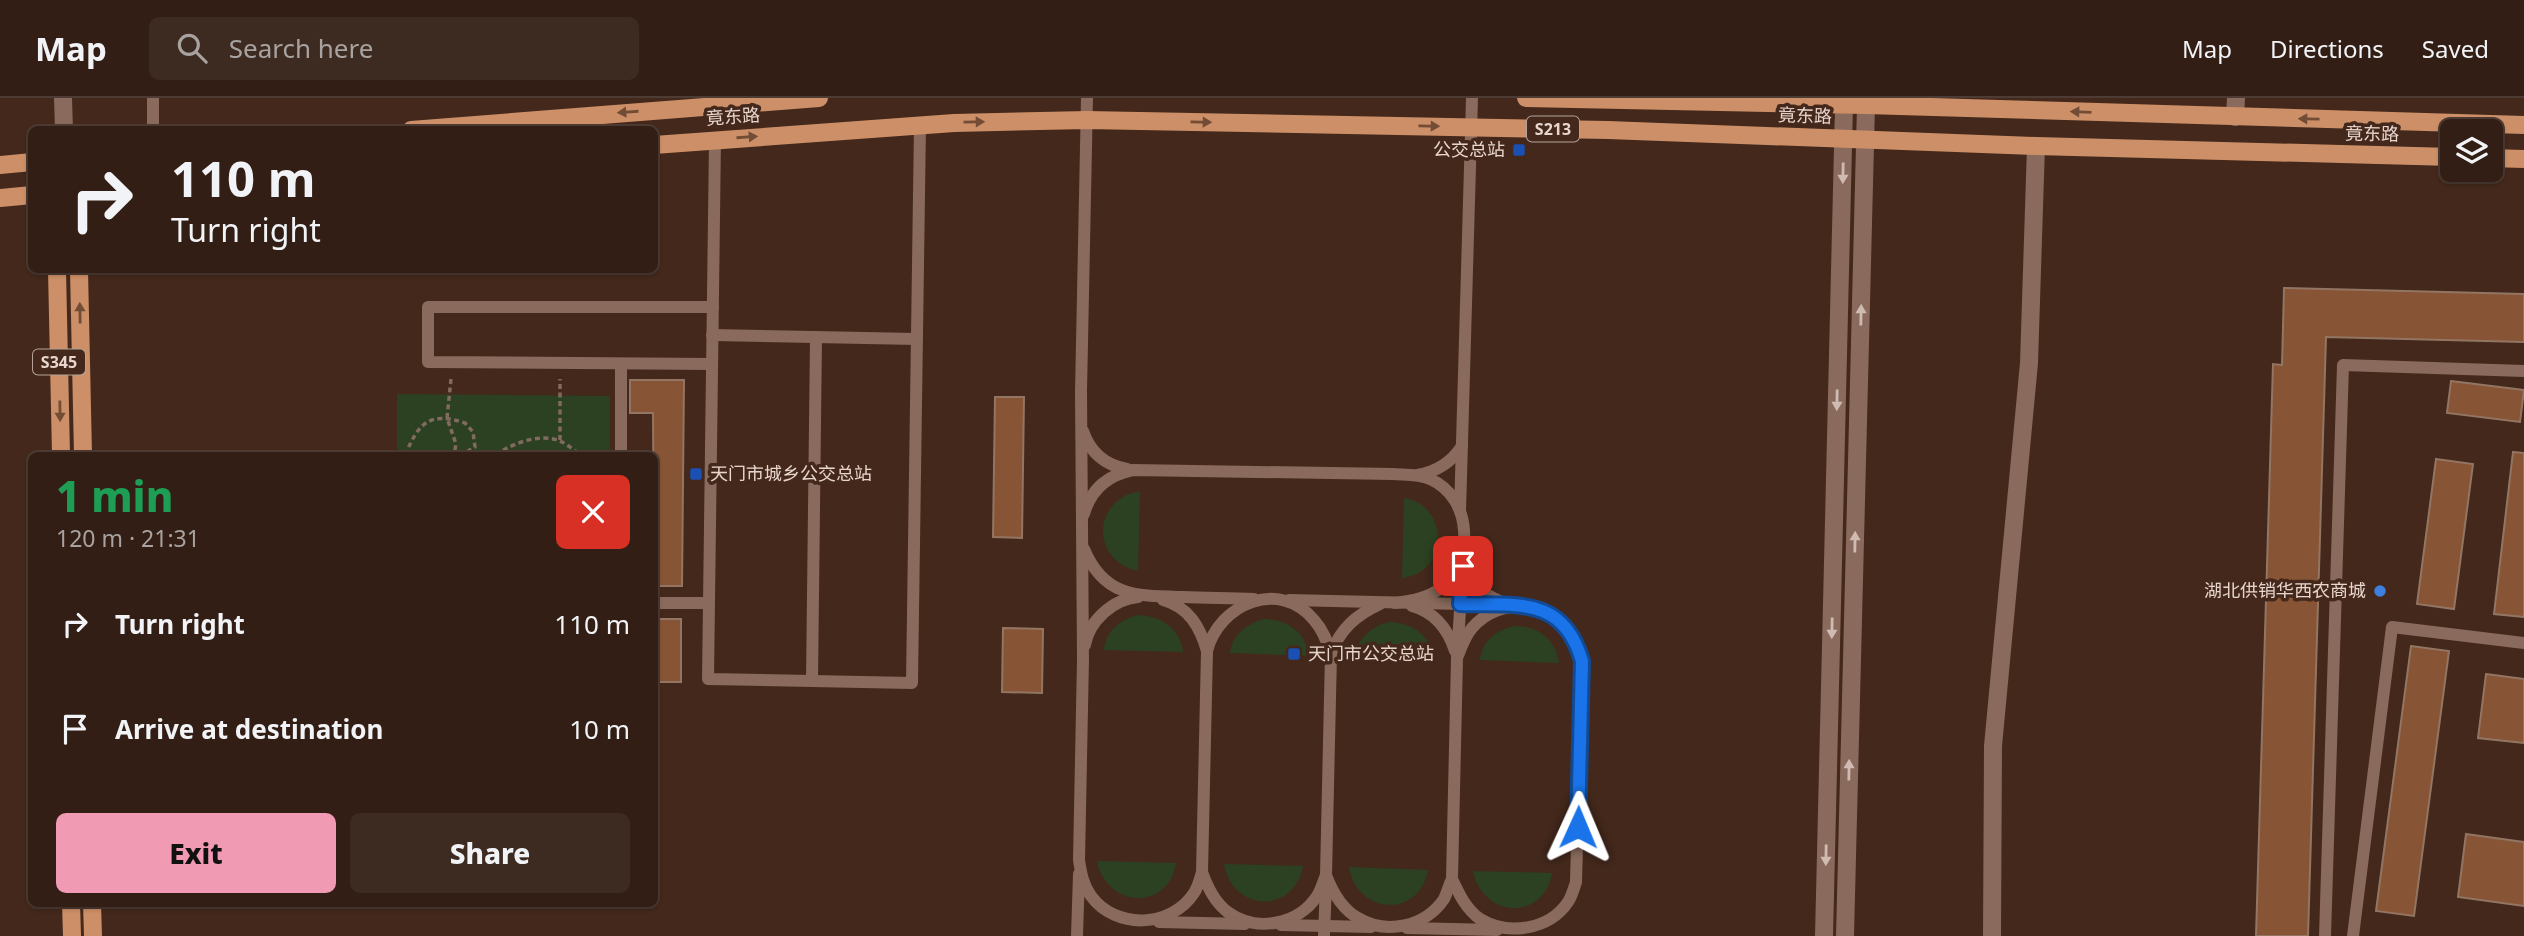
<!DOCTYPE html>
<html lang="en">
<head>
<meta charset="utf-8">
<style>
  :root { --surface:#321e14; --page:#3d2b22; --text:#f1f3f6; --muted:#a8a2a0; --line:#4d3c34; --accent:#f19ab3 }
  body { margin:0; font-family:"Noto Sans","Noto Sans SC",sans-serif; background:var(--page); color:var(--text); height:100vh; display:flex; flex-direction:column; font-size:26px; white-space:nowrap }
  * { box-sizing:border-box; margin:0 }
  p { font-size:23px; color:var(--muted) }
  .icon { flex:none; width:38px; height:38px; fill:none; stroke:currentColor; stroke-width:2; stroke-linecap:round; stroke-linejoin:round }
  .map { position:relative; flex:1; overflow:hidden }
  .side { position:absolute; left:28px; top:354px; width:630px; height:455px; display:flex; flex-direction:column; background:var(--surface); border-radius:10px; box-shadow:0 2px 5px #0004,0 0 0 2px var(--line) }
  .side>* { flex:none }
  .guide { position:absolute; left:28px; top:28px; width:630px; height:147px; border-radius:10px; box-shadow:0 2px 5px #0004,0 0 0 2px var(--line); background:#321e14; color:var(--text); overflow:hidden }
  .controls { position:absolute; left:2440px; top:21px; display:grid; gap:14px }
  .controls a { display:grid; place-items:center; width:63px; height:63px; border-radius:10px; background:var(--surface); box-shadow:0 2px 5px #0004,0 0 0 2px var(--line); font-size:35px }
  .pin { position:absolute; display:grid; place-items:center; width:60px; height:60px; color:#fff; margin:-30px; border-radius:14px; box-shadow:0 4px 10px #0006 }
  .me { position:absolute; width:77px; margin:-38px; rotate:1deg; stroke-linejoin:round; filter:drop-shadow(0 0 5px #0008) }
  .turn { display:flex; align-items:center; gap:24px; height:147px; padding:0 28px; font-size:32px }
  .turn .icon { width:91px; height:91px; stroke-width:2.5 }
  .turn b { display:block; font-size:49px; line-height:60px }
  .round { display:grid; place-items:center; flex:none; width:74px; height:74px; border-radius:10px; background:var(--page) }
  .headline { display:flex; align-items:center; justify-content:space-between; height:119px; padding:0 28px }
  h1 { font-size:42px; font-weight:800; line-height:52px; color:#1e9e55 }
  .cta { display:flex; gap:14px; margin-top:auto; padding:14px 28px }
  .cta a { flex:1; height:80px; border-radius:10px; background:var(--accent); color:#111; font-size:28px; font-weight:800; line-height:80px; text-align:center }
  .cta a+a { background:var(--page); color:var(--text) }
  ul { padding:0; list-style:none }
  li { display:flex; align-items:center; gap:21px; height:105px; padding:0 28px }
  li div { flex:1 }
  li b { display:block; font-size:26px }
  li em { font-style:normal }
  header { display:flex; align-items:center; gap:42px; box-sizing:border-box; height:98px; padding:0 35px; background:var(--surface); border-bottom:2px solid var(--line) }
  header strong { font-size:33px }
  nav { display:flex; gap:38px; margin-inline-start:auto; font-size:24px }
  .search { width:490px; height:63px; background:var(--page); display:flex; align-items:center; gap:18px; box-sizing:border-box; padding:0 24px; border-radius:10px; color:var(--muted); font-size:26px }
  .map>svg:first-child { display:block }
  .green { fill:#2c4121 }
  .building { fill:#875435; stroke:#937563; stroke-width:2 }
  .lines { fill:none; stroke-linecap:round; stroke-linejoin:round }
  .path { stroke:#816a5f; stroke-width:3.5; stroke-dasharray:5 3.5; stroke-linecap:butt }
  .service { stroke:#896a5c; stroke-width:12 }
  .minor { stroke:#896a5c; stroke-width:18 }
  .tertiary { stroke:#896a5c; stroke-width:18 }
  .primary { stroke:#cc8f67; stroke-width:18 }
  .oneway { fill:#734c36 }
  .oneway2 { fill:#d0bbb2 }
  .route-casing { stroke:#114b97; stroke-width:18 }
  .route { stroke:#1a73e8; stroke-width:12 }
  .transit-dot { fill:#1a4fb4; stroke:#43281b; stroke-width:2.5 }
  .shop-dot { fill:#3f7fe0; stroke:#43281b; stroke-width:2.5 }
  .labels { text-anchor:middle; stroke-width:7; stroke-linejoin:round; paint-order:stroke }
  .shield { fill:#43281b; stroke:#b6a298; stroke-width:2 }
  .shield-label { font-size:16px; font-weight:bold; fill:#e8d6ce }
  .street-label { font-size:18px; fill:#e8d6ce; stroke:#43281b }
  .poi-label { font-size:18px; fill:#e8d6ce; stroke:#43281b; text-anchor:end }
</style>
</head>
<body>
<header>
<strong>Map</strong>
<div class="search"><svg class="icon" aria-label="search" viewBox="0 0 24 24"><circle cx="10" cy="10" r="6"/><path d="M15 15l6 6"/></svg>Search here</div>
<nav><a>Map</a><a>Directions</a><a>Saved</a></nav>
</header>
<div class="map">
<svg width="2524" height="838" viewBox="0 0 2524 838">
  <rect width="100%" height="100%" fill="#43281b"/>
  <!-- green -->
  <g class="green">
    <polygon points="397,296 610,298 610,357 397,357"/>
    <path d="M1140 393 1138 473C1090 463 1092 401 1140 393Z"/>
    <path d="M1404 400C1450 408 1449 475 1402 480Z"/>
    <path d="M1138 517C1161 518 1180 530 1183 554L1104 552C1106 532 1120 522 1138 517Z"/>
    <path d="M1264 521C1288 522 1305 533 1309 558L1230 555C1232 536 1247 526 1264 521Z"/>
    <path d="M1389 524C1413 525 1430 537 1434 561L1355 559C1358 539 1371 529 1389 524Z"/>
    <path d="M1514 528C1538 528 1555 540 1559 565L1480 562C1482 542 1497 532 1514 528Z"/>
    <path d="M1097 763 1176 765C1168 814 1106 810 1097 763Z"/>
    <path d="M1224 766 1303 768C1294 817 1232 814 1224 766Z"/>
    <path d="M1349 769 1428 772C1419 821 1357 817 1349 769Z"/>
    <path d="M1473 773 1552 775C1544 824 1482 820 1473 773Z"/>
  </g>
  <!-- building -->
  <g class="building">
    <polygon points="2284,190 2524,196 2524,244 2326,239 2308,838 2256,838 2273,266 2282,267"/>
    <polygon points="630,282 684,282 682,488 654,488 653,315 630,315"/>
    <polygon points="2451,283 2524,292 2520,324 2447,315"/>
    <polygon points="995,299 1024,299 1022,440 993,439"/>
    <polygon points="2513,354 2524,355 2524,519 2494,516"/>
    <polygon points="2436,361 2473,366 2454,511 2417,506"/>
    <rect x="654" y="521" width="27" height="63"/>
    <polygon points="1003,530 1043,531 1042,595 1002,594"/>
    <polygon points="2411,548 2449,553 2414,818 2376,813"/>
    <polygon points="2486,576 2524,581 2524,645 2478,640"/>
    <polygon points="2466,736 2524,744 2524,808 2458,799"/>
  </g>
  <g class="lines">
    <!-- path -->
    <g class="path">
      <polyline points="451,281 447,320 456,346 454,357"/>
      <polyline points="560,342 560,281"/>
      <path d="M405 357C419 325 429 313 465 325L473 334 475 349 461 357"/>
      <path d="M496 357C512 345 542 334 562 344 568 347 575 353 581 357"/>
    </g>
    <!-- service -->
    <g class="service">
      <polyline points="153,0 153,32"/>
      <path d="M1087 0 1081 294 1083 561 1079 762C1081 775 1083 787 1091 798 1116 832 1171 830 1194 795 1198 789 1200 781 1202 774L1207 553C1219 506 1279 480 1314 522 1323 532 1327 543 1331 556L1326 777C1323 784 1321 792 1317 798 1299 826 1257 835 1229 815 1215 805 1208 790 1202 774"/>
      <polyline points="715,42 708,581 912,585 920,27"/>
      <polyline points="712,237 917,241"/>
      <polyline points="712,266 428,264 428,209 713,209"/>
      <path d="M1083 333C1090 354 1104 367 1127 371"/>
      <polyline points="621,357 621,266"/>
      <path d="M1417 377C1436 374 1451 365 1462 348"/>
      <polyline points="1460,413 1472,0"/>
      <path d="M1084 416C1091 391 1108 377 1133 372L1393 376C1405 377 1418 376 1430 381 1473 400 1474 462 1441 490 1428 500 1411 503 1395 505"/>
      <path d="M1084 451C1104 499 1136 498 1183 499 1207 500 1230 500 1254 501"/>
      <path d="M1466 463C1471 485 1481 496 1502 504"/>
      <path d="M1163 502C1189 509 1200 529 1207 553"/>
      <polyline points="1289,502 1505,507"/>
      <polyline points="654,505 709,505"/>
      <path d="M1412 508C1434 514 1448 531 1455 553"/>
      <path d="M1085 547C1089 523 1113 501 1138 499"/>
      <path d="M1331 556C1340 531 1356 517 1380 506"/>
      <polyline points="812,583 816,239"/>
      <path d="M1326 777C1332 793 1342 811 1358 820 1386 837 1425 829 1444 801 1447 795 1449 787 1452 781L1457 560 1463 465"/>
      <path d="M1452 781C1459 796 1466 811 1480 821 1508 838 1549 832 1568 804 1572 798 1574 790 1576 784L1582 563C1580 556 1578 548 1575 542 1554 503 1501 497 1472 530 1465 538 1461 550 1457 560"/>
      <polyline points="1159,824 1245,826"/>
      <polyline points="1281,827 1371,829"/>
      <polyline points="1407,830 1497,832"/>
      <polyline points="1077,838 1079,776"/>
      <polyline points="1324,838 1326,785"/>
      <polyline points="2325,838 2343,267 2524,273"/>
      <polyline points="2353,838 2392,529 2524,545"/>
    </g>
    <!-- minor -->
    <g class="minor">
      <polyline points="2235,19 2236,0"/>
      <polyline points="1824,838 1844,7"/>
      <polyline points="1845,838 1866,7"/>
      <polyline points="1992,838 1993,648 2029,265 2036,48"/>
    </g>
    <!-- tertiary -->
    <polyline class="tertiary" points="63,0 64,32"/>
    <!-- primary -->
    <g class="primary">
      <polyline points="1526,0 1866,7 2524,27"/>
      <polyline points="411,32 819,0"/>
      <polyline points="654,47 954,25 1087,22 1608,32 2036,48 2452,59"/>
      <polyline points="2490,60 2524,61"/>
      <polyline points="0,67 32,64"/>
      <polyline points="0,100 32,97"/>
      <polyline points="57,172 61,357"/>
      <polyline points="79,172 83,357"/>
      <polyline points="71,805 72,838"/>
      <polyline points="92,805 93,838"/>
    </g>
  </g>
  <!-- one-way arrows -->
  <defs><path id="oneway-solid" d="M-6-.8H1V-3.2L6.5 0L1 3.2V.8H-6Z" transform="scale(1.75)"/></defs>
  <g class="oneway">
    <use href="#oneway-solid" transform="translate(628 14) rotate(176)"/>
    <use href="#oneway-solid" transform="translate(2081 14) rotate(-178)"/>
    <use href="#oneway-solid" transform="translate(2309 21) rotate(-179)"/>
    <use href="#oneway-solid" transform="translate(974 24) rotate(-1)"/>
    <use href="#oneway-solid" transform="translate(1201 24) rotate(1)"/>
    <use href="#oneway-solid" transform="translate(1429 28) rotate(1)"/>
    <use href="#oneway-solid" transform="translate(747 39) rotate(-4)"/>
    <use href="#oneway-solid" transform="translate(80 215) rotate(-91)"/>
    <use href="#oneway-solid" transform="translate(60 313) rotate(89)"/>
  </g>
  <g class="oneway2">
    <use href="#oneway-solid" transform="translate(1843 75) rotate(91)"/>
    <use href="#oneway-solid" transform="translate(1861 217) rotate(-89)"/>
    <use href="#oneway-solid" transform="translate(1837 302) rotate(91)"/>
    <use href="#oneway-solid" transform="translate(1855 444) rotate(-89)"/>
    <use href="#oneway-solid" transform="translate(1832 530) rotate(91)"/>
    <use href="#oneway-solid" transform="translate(1849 672) rotate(-89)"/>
    <use href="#oneway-solid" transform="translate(1826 757) rotate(91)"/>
  </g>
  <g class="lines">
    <defs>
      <path id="route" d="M1463 468 1460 506C1516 508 1563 497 1582 563L1578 729"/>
    </defs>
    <!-- route casing -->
    <use href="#route" class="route-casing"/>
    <!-- route -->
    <use href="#route" class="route"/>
  </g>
  <!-- markers -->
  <g class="transit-dot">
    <rect x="1512" y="45" width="14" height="14" rx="3.5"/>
    <rect x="689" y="369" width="14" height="14" rx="3.5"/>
    <rect x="1287" y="549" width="14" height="14" rx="3.5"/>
  </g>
  <circle class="shop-dot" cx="2380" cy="493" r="7"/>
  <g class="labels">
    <!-- shield labels -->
    <g class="shield">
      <rect x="1527" y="18.5" width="52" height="25" rx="5"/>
      <rect x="33" y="251.5" width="52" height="25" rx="5"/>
    </g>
    <g class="shield-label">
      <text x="1553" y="37">S213</text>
      <text x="59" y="270">S345</text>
    </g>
    <!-- street labels -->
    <g class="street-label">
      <text transform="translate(1805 18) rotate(2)" y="6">竟东路</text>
      <text transform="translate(733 19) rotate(-4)" y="6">竟东路</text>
      <text transform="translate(2372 36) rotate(1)" y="6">竟东路</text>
    </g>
    <!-- poi labels -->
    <g class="poi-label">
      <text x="1505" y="58">公交总站</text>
      <text x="710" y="382" text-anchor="start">天门市城乡公交总站</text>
      <text x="2366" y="499">湖北供销华西农商城</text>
      <text x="1308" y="562" text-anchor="start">天门市公交总站</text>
    </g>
  </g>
</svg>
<div class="controls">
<a><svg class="icon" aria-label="layers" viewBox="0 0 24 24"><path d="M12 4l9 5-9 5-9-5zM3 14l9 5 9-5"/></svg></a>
</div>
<div class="pin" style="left:1463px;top:468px;background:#d93025"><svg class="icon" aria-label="arrive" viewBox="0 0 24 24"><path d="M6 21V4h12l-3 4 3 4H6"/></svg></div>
<svg class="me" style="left:1578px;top:729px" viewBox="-20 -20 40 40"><path d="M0-17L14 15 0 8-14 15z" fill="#1a73e8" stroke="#fff" stroke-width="4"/></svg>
<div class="guide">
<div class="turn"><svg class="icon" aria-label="right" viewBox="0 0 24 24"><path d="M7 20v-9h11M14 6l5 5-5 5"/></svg><div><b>110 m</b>Turn right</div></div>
</div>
<section class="side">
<div class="headline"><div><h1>1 min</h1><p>120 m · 21:31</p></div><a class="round" style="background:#d93025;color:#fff"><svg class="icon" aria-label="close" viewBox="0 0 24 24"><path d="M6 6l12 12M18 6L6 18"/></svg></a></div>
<ul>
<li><svg class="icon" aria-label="right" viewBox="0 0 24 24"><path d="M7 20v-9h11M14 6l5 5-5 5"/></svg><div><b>Turn right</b></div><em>110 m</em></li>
<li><svg class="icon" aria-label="arrive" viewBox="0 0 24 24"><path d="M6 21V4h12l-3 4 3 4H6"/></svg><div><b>Arrive at destination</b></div><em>10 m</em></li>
</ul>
<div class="cta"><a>Exit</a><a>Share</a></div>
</section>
</div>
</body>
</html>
